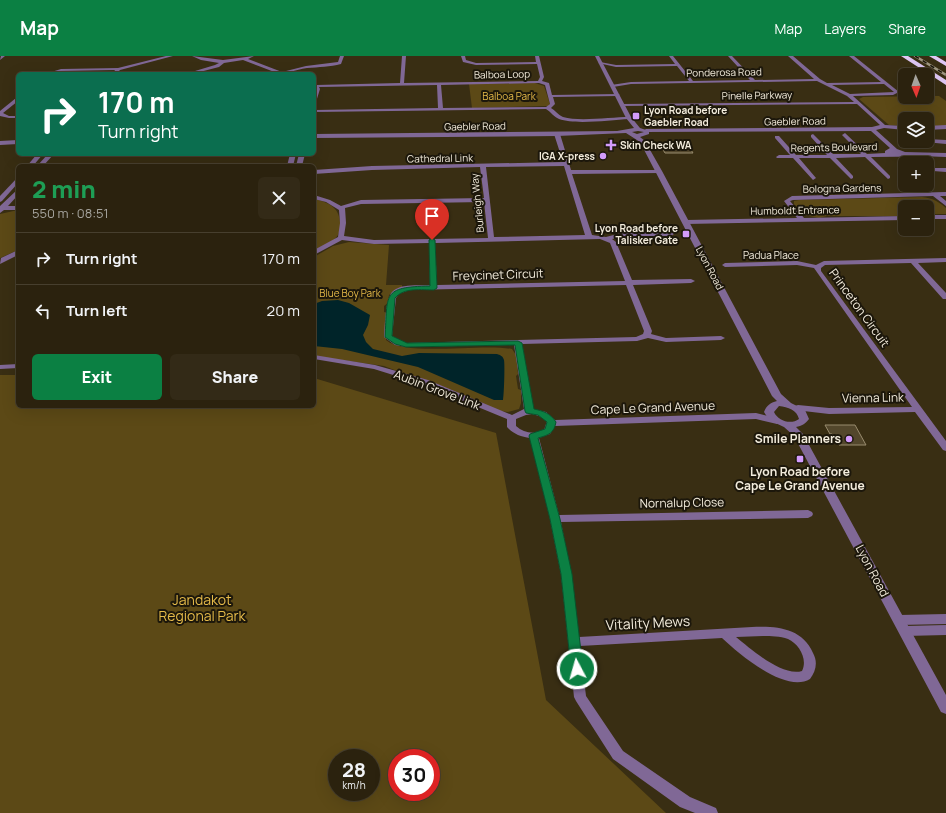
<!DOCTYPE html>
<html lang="en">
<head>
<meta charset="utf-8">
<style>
  :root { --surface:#2b220e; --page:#332a17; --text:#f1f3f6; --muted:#a6a49e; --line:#473f2e; --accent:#0b8043 }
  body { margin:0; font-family:Manrope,sans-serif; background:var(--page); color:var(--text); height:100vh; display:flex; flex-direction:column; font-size:15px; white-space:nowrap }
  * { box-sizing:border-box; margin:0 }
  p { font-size:13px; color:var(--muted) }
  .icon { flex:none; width:22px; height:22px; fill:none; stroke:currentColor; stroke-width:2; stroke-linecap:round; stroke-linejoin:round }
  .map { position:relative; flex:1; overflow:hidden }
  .drawer { position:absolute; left:16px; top:108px; width:300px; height:244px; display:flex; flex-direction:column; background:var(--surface); border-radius:6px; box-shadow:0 4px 16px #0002,0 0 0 1px var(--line) }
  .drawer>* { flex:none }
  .hud { position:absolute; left:16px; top:16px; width:300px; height:84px; border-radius:6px; box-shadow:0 4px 16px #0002,0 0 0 1px var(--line); background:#0b6e4f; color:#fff; overflow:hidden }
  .needle { width:26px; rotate:178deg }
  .fabs { position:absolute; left:898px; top:12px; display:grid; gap:8px }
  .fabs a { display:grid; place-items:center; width:36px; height:36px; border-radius:6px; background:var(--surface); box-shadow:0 4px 16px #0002,0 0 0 1px var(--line); font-size:20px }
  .speed { position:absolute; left:328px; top:693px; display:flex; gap:8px; font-size:20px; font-weight:700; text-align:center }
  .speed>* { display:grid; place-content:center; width:52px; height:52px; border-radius:50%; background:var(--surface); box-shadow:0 4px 16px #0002,0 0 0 1px var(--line); line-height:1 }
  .speed small { font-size:10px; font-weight:400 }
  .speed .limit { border:6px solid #d22; background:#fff; color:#111 }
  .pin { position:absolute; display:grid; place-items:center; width:34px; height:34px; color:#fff; margin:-41px -17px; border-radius:50% 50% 50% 0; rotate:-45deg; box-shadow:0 0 4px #0007 }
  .pin .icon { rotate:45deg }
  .me { position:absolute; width:44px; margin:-22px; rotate:354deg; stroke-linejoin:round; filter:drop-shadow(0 0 3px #0008) }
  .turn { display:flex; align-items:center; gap:14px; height:84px; padding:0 16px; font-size:18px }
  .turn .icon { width:52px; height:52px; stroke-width:2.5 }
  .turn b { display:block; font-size:28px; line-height:34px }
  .round { display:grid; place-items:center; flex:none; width:42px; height:42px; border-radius:6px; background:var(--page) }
  .summary { display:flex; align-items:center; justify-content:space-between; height:68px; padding:0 16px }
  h1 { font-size:24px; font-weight:800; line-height:30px; color:#1e9e55 }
  .action { display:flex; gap:8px; margin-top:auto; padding:8px 16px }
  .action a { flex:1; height:46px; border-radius:6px; background:var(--accent); color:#fff; font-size:16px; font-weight:800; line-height:46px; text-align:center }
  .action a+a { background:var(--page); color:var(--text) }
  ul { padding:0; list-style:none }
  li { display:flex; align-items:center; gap:12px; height:52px; padding:0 16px; border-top:1px solid var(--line) }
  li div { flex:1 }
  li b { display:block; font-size:15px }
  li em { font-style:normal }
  header { display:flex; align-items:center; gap:24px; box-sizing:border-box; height:56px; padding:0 20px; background:var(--accent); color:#fff }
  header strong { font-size:19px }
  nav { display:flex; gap:22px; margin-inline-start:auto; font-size:14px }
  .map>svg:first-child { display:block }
  .green { fill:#5c4916; fill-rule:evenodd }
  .water { fill:#002429 }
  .building { fill:#53472c; stroke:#998c6e }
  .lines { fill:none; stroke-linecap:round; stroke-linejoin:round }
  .minor { fill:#806896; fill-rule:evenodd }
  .tertiary { fill:#806896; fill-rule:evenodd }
  .motorway { fill:#dfc7f5; fill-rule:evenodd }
  .rail-casing { stroke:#9f9782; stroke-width:2.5 }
  .rail { stroke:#1c170b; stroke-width:1.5; stroke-dasharray:4.5; stroke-linecap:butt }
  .route { fill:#0b8043; stroke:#07532c }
  .poi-dot { fill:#d39cfc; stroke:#1c170b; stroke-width:1.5 }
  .labels { text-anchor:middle; stroke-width:4; stroke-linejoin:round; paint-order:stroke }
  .far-street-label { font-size:10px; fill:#f3ecdc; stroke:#1c170b }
  .far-park-label { font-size:10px; fill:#e5ba49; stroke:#1c170b }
  .far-poi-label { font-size:10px; font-weight:bold; fill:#f3ecdc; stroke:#1c170b; text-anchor:start }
  .street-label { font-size:12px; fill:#f3ecdc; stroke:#1c170b }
  .poi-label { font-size:12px; font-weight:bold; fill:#f3ecdc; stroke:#1c170b; text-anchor:end }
  .near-park-label { font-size:14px; fill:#e5ba49; stroke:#1c170b }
  .near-street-label { font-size:14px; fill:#f3ecdc; stroke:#1c170b }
</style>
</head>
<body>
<header>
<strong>Map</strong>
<nav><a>Map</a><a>Layers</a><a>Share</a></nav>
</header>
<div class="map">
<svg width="946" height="757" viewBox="0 0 946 757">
  <rect width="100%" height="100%" fill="#392e13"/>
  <!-- green -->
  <g class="green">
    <polygon points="535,27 544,30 550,48 548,50 472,52 469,28"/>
    <polygon points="927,40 939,40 946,45 946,70 927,70 927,63 905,63 905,70 889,69 859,43 863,41"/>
    <path d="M922 141C932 142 938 145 946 152V158H927V151H905V160H827L819 162 804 159 794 148V145L799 144Z"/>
    <path d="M314 143C328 146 339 151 340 166 341 170 340 175 338 179 334 186 321 191 314 194Z"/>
    <polygon points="18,154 18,194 0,202 0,158"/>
    <path d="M349 186 389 189 386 229H402V231L396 234 389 239 388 247 384 250V256L388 257 386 284C405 301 482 287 512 293L516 299 518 318 516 320 518 333 521 334V347L519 353 508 356 500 355 384 310 314 300V201L333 190Z"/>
    <path d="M0 319H18V350H314V322L496 377 546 644 666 757H0ZM337 702H371V736H337ZM397 702H431V736H397Z"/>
  </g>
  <!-- water -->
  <path class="water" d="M338 244 349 247 370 259 368 269 363 279 366 286 373 293 402 300 419 297 497 298C500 299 503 300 504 304 505 309 504 340 503 344H494L418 311 342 293 314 290V248L322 245Z"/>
  <!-- building -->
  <g class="building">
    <polygon points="686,86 693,97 665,97 659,87"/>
    <polygon points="825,369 855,369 866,389 839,389 832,378 830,378"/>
  </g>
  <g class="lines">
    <!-- minor -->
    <g class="minor">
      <polygon points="1,0 5,0 0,4"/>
      <polygon points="166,0 173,0 120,14 116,18 113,17 115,14 61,15 52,18 45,18 61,13 118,12"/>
      <path d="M192 0 223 4 254 0 248 3 282 16 306 10 338 6 340 0H344L341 8C330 11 319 11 307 12 295 14 286 18 275 18L277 17 243 4 224 7 219 11 192 18H185L215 9 219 7 201 4Z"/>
      <path d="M402 0H406L404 27 538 25 540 21 537 8 476 9 463 6 461 0H465L466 4 476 7 536 6 535 0H539L544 21 542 25 549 27 552 39 618 38 620 39 618 40 553 41 555 48 551 52C555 54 558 59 563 61 579 66 612 61 629 61L631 62 629 63C611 64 575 69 559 63 554 61 551 56 546 53L314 56V54L438 52 437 29 319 31 320 33 316 46 314 47 316 33 314 28 316 29 400 27ZM539 27 545 29 550 48 546 51 443 52 441 29Z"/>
      <path d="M669 0H673L693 25 750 24 728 0H732L755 24 814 23 788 0H793L820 23 827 27 881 26 849 0H854L899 36 893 39 853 40 885 69 905 70V74L884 72 876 74 897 93 905 96 946 97V101C920 100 896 101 871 101L890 120V122L888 123 865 101 836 102 853 120V122L851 123 830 102H799L816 122 813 124 793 102H777L776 101 779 99H790L775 82V80H779L796 99H827L811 81V79L813 78 833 98H861L842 79 845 77 867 98 885 97V95L890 92 871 75 644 76 643 75 646 73 872 71 880 69 857 48 623 50H621V48L854 46 847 40 817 25 631 28 613 31 611 29 631 26 689 25 677 10 616 11 598 7 600 6 616 9 675 8ZM884 28 894 36 850 38 832 29Z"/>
      <polygon points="16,42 18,42 18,45 3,57 9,60 18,60 18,62 9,62 0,60 0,55"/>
      <polygon points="946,69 946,73 927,74 927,70"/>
      <path d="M557 76 560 78 571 114H661V116L659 117 572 118 592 179 606 181 625 176H671L674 178 671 180H625L612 183 616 186 632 224 691 223 695 225 691 227 633 229 652 275 651 278 666 282 721 280 725 282 721 284 666 286 648 282 637 285 522 288 533 353 546 356 555 364 756 357 780 363 781 365 777 368 756 363 555 370 550 378 539 382 559 459 808 454 812 456 813 458 812 460 808 462 561 466 571 518 579 581 752 571C777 570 802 572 813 597 818 606 816 615 810 623 786 638 739 598 722 582L580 590 586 640 623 695 690 741 716 752 718 757H695L680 751 613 703 576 645 574 641 561 518 550 463 530 382C521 381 513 378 507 371V363L422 328 374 313 314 303V299L375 309 428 324 512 359 524 353 514 289 406 291 395 289 384 281C385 270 385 242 393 235 402 227 420 230 430 229L429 187 374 188 342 184 314 199V194L338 181 340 167 339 154 326 146 314 143V139L330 144 341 150 361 144 484 142 480 111 372 114 314 118V114L372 110 563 106 554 78ZM564 110 585 179 494 181 486 111ZM484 146 488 182 374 184 344 180 346 167 345 152 361 148ZM600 183 610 187 625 225 437 229 435 187ZM626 229 644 275 643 278 636 281 406 287 392 280 396 242 399 238 409 234ZM532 358 539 360 547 365 544 374C534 379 524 377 516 370V363L526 359ZM763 580C771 580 780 580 788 583 799 588 808 603 802 615 782 621 751 593 736 581Z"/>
      <polygon points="927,83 946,84 946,88 925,86 924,85 927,85"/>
      <polygon points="37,98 43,98 33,110 27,110"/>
      <polygon points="48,98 54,98 43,110 37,110"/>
      <polygon points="290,98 296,98 293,110 287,110"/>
      <polygon points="299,98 305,98 302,110 296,110"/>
      <polygon points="206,107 208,108 209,110 203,110"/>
      <polygon points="935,112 946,112 946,116 933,115 932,114"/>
      <polygon points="18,121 18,127 2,145 0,146 0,140"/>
      <polygon points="18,133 18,139 8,150 18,150 18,154 4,154 0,157 0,150"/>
      <polygon points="946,136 946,140 940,140 946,145 946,150 933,140 793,144 790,145 804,162 905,160 905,164 686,168 683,166 686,164 797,162 784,145 792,140"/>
      <rect x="927" y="159" width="19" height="4"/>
      <polygon points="18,194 18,199 0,208 1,202"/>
      <polygon points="946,202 946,206 918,207 946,237 946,243 943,243 911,207 825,209 821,212 821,215 946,385 946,395 943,394 915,356 829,358 795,354 794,352 795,350 798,349 829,352 912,351 814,212 797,209 725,211 722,209 725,207 797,205 816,209 824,205"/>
      <polygon points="18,308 18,312 0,313 0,309"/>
      <polygon points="946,558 946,568 899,569 895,567 893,564 895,561 899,559"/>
      <polygon points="946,569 946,579 905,580 901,578 899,575 901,572 905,570"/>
    </g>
    <!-- tertiary -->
    <g class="tertiary">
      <path d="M595 0H599L631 61 640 72 649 75V78L640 81 645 85 662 115 781 338 791 347 805 354 809 363C805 368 802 370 796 371L803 378 946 639V658L941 656 794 380 784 371 769 364 764 356C767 349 770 347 777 345L772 340 640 86 626 77 557 80 314 82V78L617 75 634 72 626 62ZM638 75 644 76 637 78 632 76ZM779 350C788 351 797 354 799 363 791 369 778 365 774 356Z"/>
      <polygon points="18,84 18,88 0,89 0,85"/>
    </g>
    <!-- motorway -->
    <g class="motorway">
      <polygon points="901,0 908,0 946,24 946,29"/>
      <polygon points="929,0 936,0 946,6 946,10"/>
    </g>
    <defs>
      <polyline id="rail" points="915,0 946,19"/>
    </defs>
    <!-- rail casing -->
    <use href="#rail" class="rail-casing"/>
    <!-- rail -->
    <use href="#rail" class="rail"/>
  </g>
  <!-- route -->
  <path class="route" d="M432 182 435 184 437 232 434 234C422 234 404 231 395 242L392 280 407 287 518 285 522 287 534 353C543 355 550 357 556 366 554 377 549 379 538 382L560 463 572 518 583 613 581 617 577 618 573 617 571 613 561 518 550 463 529 380 530 378 545 373 547 366 538 359 526 357 525 355 515 289 406 291 395 288 385 281C388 238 381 231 430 230L429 184Z"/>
  <!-- markers -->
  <g class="poi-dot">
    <rect x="632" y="56" width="8" height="8" rx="2"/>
    <path d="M609 83h4v4h4v4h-4v4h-4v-4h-4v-4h4z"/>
    <circle cx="603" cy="100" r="4"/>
    <rect x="682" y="174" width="8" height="8" rx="2"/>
    <circle cx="849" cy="383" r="4"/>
    <rect x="796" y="399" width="8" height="8" rx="2"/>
  </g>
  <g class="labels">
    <!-- far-street labels -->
    <g class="far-street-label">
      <text transform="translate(724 16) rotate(-1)" y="4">Ponderosa Road</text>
      <text transform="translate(502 18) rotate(-1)" y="4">Balboa Loop</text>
      <text transform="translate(757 39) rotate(-1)" y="4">Pinelle Parkway</text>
      <text transform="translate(795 65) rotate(-1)" y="4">Gaebler Road</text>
      <text transform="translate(475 70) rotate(-1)" y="4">Gaebler Road</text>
      <text transform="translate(834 91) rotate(-1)" y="4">Regents Boulevard</text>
      <text transform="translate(440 102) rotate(-1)" y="4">Cathedral Link</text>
      <text transform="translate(842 132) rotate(-1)" y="4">Bologna Gardens</text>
      <text transform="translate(477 147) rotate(-96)" y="4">Burleigh Way</text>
      <text transform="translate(795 154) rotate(-1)" y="4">Humboldt Entrance</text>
      <text x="771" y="203">Padua Place</text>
      <text transform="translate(710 212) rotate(62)" y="4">Lyon Road</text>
    </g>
    <!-- far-park labels -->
    <g class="far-park-label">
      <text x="509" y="44">Balboa Park</text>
      <text x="350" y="241">Blue Boy Park</text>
    </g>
    <!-- far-poi labels -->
    <g class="far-poi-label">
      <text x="644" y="58">Lyon Road before<tspan x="644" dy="12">Gaebler Road</tspan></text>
      <text x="620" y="93">Skin Check WA</text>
      <text x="595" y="104" text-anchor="end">IGA X-press</text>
      <text x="678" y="176" text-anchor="end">Lyon Road before<tspan x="678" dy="12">Talisker Gate</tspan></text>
    </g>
    <!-- street labels -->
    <g class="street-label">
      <text transform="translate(498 219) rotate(-2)" y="4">Freycinet Circuit</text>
      <text transform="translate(859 252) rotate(54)" y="4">Princeton Circuit</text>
      <text transform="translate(437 334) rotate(21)" y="4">Aubin Grove Link</text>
      <text transform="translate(873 342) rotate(-1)" y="4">Vienna Link</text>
      <text transform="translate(653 352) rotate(-2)" y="4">Cape Le Grand Avenue</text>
      <text transform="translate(682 447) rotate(-1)" y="4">Nornalup Close</text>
      <text transform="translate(872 515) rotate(62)" y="4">Lyon Road</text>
    </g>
    <!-- poi labels -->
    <g class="poi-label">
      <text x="841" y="387">Smile Planners</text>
      <text x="800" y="420" text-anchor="middle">Lyon Road before<tspan x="800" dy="14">Cape Le Grand Avenue</tspan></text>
    </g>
    <!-- near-park labels -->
    <g class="near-park-label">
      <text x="202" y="549">Jandakot<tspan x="202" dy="16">Regional Park</tspan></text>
    </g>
    <!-- near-street labels -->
    <g class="near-street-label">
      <text transform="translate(648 567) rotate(-3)" y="5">Vitality Mews</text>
    </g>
  </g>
</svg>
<div class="fabs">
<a><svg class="needle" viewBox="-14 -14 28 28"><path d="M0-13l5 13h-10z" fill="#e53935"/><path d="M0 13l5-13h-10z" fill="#a6a49e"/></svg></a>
<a><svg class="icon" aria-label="layers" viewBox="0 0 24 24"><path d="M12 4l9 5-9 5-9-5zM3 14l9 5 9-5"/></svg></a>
<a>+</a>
<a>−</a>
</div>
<div class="speed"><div>28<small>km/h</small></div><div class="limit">30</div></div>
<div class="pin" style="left:432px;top:184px;background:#d93025"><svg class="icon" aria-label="arrive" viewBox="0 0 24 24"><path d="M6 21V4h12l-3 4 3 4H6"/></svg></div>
<svg class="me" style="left:577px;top:613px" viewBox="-20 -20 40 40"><circle r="17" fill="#0b8043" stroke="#fff" stroke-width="3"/><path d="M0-11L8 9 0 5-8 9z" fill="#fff"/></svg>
<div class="hud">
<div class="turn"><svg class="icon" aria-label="right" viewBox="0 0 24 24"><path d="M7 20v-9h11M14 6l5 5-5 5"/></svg><div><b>170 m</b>Turn right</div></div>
</div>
<section class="drawer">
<div class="summary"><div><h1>2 min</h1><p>550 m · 08:51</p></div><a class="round"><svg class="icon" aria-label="close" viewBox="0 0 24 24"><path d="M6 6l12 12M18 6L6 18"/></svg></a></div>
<ul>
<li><svg class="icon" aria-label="right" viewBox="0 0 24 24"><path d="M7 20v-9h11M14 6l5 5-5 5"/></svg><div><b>Turn right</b></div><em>170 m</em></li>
<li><svg class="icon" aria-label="left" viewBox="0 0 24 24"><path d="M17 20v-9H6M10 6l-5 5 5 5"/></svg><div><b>Turn left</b></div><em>20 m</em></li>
</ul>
<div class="action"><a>Exit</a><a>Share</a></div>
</section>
</div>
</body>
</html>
